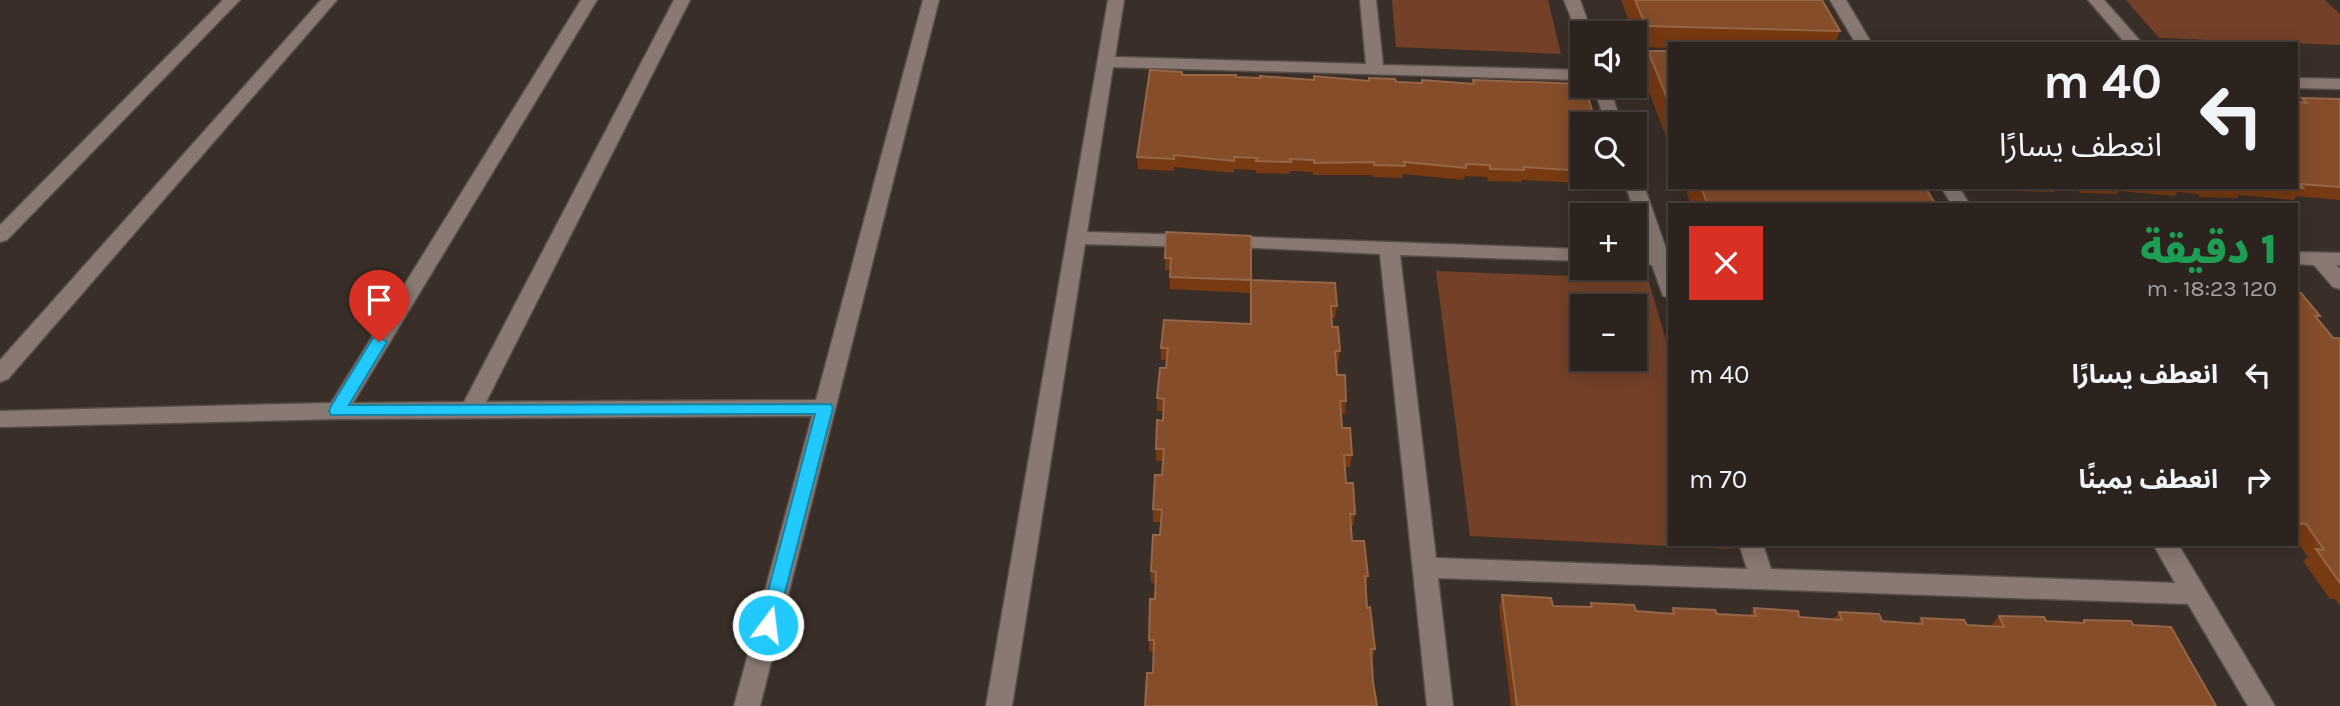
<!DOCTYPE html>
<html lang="ar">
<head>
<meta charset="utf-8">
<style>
  :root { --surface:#2c221e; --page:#382f2b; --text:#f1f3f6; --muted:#a6a4a4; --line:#483f3c }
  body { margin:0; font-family:Karla,"Noto Sans Arabic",sans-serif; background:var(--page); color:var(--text); direction:rtl; height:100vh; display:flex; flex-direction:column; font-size:26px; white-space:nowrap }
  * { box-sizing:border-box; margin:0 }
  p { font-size:23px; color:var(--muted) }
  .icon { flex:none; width:38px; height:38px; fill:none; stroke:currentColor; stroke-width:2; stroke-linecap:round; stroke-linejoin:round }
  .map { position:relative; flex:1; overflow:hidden; direction:ltr }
  .drawer { position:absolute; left:1668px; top:203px; width:630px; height:343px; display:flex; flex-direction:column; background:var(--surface); border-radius:0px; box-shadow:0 4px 18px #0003,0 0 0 2px var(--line); direction:rtl }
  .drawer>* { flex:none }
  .hud { position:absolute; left:1668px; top:42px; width:630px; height:147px; border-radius:0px; box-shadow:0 4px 18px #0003,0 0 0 2px var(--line); direction:rtl; background:#2c221e; color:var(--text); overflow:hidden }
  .tools { position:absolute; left:1570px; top:21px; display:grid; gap:14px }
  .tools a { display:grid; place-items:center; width:77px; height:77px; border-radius:0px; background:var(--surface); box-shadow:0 4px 18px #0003,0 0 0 2px var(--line); font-size:35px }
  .pin { position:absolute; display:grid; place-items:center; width:60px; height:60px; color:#fff; margin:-72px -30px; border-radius:50% 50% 50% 0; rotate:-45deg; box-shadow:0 0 7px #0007 }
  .pin .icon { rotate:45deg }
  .me { position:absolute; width:77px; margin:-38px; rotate:15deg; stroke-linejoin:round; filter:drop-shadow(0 0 5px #0008) }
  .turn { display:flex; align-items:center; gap:24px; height:147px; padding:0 21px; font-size:32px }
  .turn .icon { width:91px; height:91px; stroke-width:2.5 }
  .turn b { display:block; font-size:49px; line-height:60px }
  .round { display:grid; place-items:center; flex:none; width:74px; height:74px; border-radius:0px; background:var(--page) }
  .overview { display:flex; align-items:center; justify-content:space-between; height:119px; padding:0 21px }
  h1 { font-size:42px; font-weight:800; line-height:52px; color:#1e9e55 }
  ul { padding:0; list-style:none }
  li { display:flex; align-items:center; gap:21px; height:105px; padding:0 21px }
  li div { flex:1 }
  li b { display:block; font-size:26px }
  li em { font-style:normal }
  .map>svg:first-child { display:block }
  .green { fill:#744128; fill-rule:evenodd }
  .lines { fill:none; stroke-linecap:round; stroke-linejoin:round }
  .minor-casing { stroke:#584d48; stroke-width:3 }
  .minor { fill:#887972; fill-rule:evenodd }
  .wall { fill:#773a13 }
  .building { fill:#854d2a; stroke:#966647; stroke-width:2 }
  .route { fill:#21c9fd; stroke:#1583a4; stroke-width:2 }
</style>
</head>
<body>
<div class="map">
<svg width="2340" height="706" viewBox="0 0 2340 706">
  <rect width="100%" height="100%" fill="#3a2e28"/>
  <!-- green -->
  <g class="green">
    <polygon points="1392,0 1548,0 1561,54 1396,47"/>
    <polygon points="2126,0 2325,0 2340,14 2340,45 2159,38"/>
    <path d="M1436 271 1648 279 1669 350 1670 544H1728L1730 549 1470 536ZM1582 306H1634V359H1582Z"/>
  </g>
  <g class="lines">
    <defs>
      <g id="minor">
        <polygon points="223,0 240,0 7,240 0,242 0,225"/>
        <polygon points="321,0 337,0 8,379 0,382 0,360"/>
        <polygon points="581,0 597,0 353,403 464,402 674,0 690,0 486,402 816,400 923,0 939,0 760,706 734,706 812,416 337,419 0,427 0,411 331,403"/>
        <polygon points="1108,0 1124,0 1115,57 1366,64 1360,0 1376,0 1383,65 1582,70 1582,80 1113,67 1087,232 1192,235 1199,237 1202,241 1199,245 1192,247 1085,244 1012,706 986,706"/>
        <polygon points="1564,0 1580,0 1592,33 1582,33 1582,37 1578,36"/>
        <polygon points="1830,0 1846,0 1872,44 1856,44"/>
        <polygon points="2088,0 2104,0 2143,44 2126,44"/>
        <polygon points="2296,78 2340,79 2340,89 2296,88"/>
        <polygon points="1593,86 1609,86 1622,124 1606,124"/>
        <polygon points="1634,172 1641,177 1670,260 1670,298 1663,296 1652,265 1634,264 1634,252 1647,252 1623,177 1634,177"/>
        <polygon points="1941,187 1959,187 1970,205 1952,205"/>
        <polygon points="1224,236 1582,249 1582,261 1400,255 1436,558 1747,569 1739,544 1763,544 1771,569 2175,583 2153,544 2178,544 2275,706 2248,706 2188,604 1438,578 1453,706 1427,706 1380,254 1217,246 1214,242 1217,238"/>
        <polygon points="2296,252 2340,253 2340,265 2336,265 2340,269 2340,289 2333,287 2314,265 2296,264"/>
      </g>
    </defs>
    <!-- minor casing -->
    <use href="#minor" class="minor-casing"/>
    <!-- minor -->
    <use href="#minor" class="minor"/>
  </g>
  <!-- wall -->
  <g class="wall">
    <polygon points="1621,0 1822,0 1840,31 1835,44 1670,44 1670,48 1639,47"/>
    <polygon points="1648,51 1670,51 1670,147 1642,73"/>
    <polygon points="1182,75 1368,81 1369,78 1396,82 1422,83 1422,80 1472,84 1473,80 1582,124 1582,177 1606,177 1604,182 1580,181 1579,183 1522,180 1521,182 1488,181 1487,177 1465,176 1464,180 1403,174 1403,178 1373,177 1372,175 1313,175 1313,172 1290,171 1290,174 1256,173 1256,170 1234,169 1234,173 1174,167 1174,171 1138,169 1137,157"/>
    <polygon points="2302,98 2340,99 2340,200 2296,196 2294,200 2239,195 2237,198 2200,197 2198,194 2177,192 2175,196 2119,191 2117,194 2080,193 2078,190 2057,189 2054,192 2016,191 2014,187 2296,187 2299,102"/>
    <polygon points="1685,187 1925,187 1936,205 1691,205"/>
    <polygon points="1166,232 1251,280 1337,306 1335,318 1332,318 1332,327 1340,351 1338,364 1336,364 1337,375 1346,401 1345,414 1341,414 1342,428 1352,455 1350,467 1345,467 1346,483 1355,514 1353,526 1351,526 1352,541 1368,576 1366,588 1367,608 1375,649 1372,660 1153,673 1154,651 1149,652 1149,640 1155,599 1156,584 1151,583 1151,571 1160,535 1161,522 1153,522 1153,509 1162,475 1163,461 1156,461 1156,449 1163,421 1163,411 1157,411 1157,398 1166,368 1167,360 1161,360 1161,348 1251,324 1250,293 1170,289 1170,270 1165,270"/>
    <polygon points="2296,293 2320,316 2318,319 2333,338 2340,340 2340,606 2335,599 2330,599 2303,561 2308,557 2296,540"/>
    <polygon points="1502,595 1553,606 1589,607 1591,603 1636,611 1671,613 1673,608 1717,614 1749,616 1754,608 1799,617 1834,619 1839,612 1882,621 1917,624 1921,618 1967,625 1991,626 1999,616 2046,621 2082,622 2084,620 2133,625 2216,706 1511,706 1499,607"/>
  </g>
  <!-- building -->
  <g class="building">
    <polygon points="1635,0 1822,0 1840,31 1646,26"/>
    <polygon points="1648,51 1670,51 1670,105"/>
    <polygon points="1150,70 1182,72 1182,75 1236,75 1236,77 1261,78 1260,76 1314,80 1314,76 1369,81 1369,78 1395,79 1396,82 1422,83 1422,80 1474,84 1473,80 1582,84 1582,86 1585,86 1596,124 1582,124 1582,171 1524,167 1524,170 1490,169 1490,165 1466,164 1466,168 1404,162 1405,166 1374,165 1374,162 1314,163 1314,160 1290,159 1291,162 1256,161 1257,158 1234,157 1234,161 1174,155 1174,159 1137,157"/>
    <polygon points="2302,98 2340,99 2340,187 2299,184 2303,188 2296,187 2296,102 2307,103"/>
    <polygon points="1701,187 1925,187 1936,205 1708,205"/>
    <polygon points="1166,232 1251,236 1251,280 1335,283 1337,306 1331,306 1332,327 1338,327 1340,351 1335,351 1337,375 1345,375 1346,401 1340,401 1342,428 1350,428 1352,455 1344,455 1346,483 1353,483 1355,514 1350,514 1352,541 1364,541 1368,576 1365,576 1367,608 1370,607 1375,649 1371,649 1373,682 1377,706 1145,706 1147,673 1153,673 1154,640 1149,640 1150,599 1155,599 1156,572 1151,571 1153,535 1160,535 1162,510 1153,509 1155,475 1162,475 1164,449 1156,449 1157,420 1163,421 1164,399 1157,398 1160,368 1166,368 1168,348 1161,348 1164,320 1251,324 1251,280 1170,277 1171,258 1165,258"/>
    <polygon points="2296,293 2301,293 2320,316 2315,316 2333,338 2338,338 2340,340 2340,583 2316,549 2324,550 2306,524 2296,523"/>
    <polygon points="1502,595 1551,598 1553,606 1592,607 1591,603 1634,605 1636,611 1674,614 1673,608 1715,610 1717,614 1756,616 1754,608 1798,611 1799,617 1842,620 1839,612 1879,614 1882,621 1923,624 1921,618 1964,620 1967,625 2004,627 1999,616 2044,617 2046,621 2084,623 2084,620 2131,621 2133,625 2171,627 2216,706 1517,706"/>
  </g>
  <!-- route -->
  <polygon class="route" points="379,337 387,342 349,405 831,404 833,408 775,631 768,633 762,631 759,625 815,414 331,415 329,411 331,406 373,338"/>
</svg>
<div class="tools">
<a><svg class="icon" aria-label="sound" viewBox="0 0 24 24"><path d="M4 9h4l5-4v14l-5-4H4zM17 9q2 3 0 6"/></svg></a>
<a><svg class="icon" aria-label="search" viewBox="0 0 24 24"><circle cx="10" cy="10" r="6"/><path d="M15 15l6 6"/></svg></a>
<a>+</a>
<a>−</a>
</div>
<div class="pin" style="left:379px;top:342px;background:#d93025"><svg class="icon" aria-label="arrive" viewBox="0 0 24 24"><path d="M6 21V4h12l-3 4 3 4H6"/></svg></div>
<svg class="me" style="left:768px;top:625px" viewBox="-20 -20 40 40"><circle r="17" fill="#21c9fd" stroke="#fff" stroke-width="3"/><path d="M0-11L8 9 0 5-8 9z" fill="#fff"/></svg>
<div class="hud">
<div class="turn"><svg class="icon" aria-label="left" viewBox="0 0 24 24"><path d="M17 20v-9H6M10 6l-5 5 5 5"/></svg><div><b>40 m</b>انعطف يسارًا</div></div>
</div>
<section class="drawer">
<div class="overview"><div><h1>1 دقيقة</h1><p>120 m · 18:23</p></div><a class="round" style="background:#d93025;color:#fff"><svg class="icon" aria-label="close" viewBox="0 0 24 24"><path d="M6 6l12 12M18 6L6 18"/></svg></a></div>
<ul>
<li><svg class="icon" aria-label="left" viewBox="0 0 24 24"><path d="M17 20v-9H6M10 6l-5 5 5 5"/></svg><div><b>انعطف يسارًا</b></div><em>40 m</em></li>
<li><svg class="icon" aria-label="right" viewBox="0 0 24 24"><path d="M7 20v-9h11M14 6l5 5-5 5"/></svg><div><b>انعطف يمينًا</b></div><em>70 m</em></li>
</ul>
</section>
</div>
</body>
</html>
